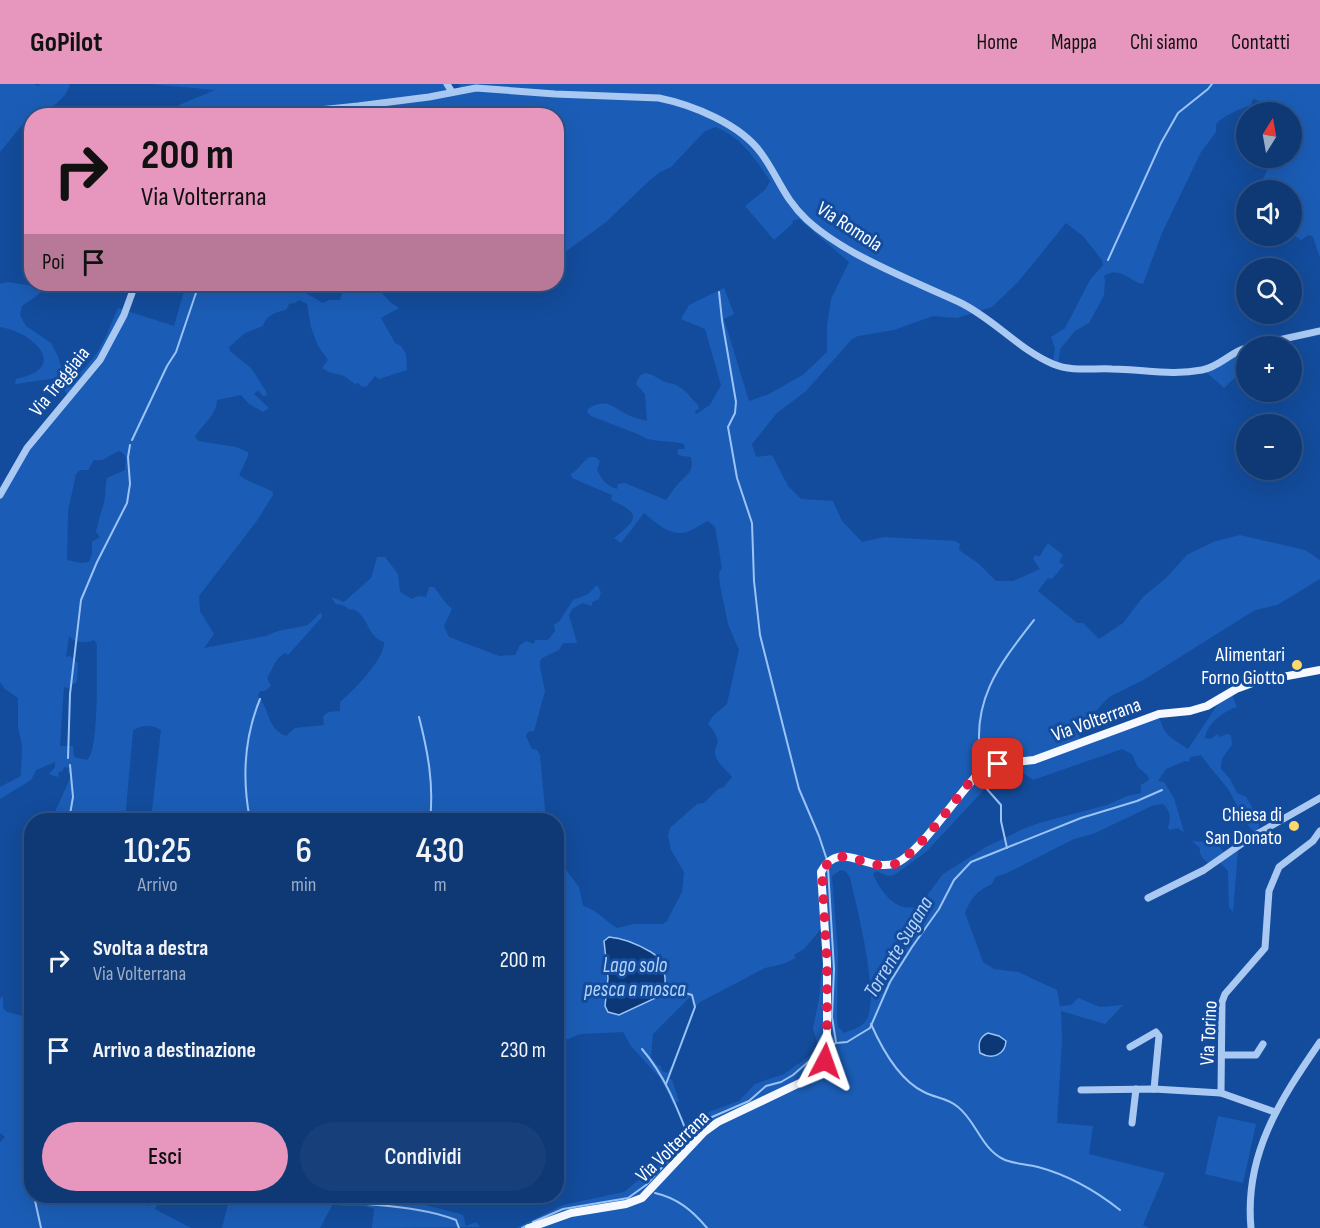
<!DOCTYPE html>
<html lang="it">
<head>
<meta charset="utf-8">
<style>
  :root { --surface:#0e3975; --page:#17407a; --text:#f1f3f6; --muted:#9bacc5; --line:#2e5387; --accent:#e797bd }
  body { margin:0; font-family:"Sofia Sans Condensed",sans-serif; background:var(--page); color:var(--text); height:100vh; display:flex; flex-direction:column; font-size:22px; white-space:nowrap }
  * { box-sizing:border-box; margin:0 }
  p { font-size:20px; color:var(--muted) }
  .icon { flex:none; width:33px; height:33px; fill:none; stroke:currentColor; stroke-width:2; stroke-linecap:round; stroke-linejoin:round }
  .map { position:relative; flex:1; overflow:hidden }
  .panel { position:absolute; left:24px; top:729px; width:540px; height:390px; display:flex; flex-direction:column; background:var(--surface); border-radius:24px; box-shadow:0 6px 24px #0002,0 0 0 2px var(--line) }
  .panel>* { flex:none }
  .top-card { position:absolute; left:24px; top:24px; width:540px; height:183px; border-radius:24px; box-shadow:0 6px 24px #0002,0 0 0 2px var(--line); background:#e797bd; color:#111; overflow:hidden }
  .needle { width:39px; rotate:11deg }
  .tools { position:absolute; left:1236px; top:18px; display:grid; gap:12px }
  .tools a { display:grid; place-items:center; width:66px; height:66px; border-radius:50%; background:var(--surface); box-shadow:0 6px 24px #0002,0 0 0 2px var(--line); font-size:30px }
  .pin { position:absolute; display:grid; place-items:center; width:51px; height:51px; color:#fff; margin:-26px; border-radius:12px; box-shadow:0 3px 9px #0006 }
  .me { position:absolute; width:66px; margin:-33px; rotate:4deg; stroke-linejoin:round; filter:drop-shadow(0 0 4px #0008) }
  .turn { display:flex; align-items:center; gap:21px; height:126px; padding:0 18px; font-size:27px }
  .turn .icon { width:78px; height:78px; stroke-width:2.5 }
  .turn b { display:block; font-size:42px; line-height:51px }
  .then { display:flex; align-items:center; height:57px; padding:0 18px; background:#0003; gap:12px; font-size:22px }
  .eta { display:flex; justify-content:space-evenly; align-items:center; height:102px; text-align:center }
  .eta b { font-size:36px; font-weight:600; line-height:42px }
  .cta { display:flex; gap:12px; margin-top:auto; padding:12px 18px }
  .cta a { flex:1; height:69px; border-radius:36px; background:var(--accent); color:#111; font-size:24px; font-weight:600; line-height:69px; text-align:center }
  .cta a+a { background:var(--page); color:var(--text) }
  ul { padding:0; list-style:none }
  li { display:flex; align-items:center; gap:18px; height:90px; padding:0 18px }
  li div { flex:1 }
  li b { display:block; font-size:22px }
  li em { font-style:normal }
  header { display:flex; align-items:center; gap:36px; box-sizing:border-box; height:84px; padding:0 30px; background:var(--accent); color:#111 }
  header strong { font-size:28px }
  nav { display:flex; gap:33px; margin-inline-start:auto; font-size:21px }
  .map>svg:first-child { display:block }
  .green { fill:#1b5db6; fill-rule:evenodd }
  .water { fill:#0c3878; stroke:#9bc3f6; stroke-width:1.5 }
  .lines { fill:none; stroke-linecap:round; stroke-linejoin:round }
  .stream { stroke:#9bc3f6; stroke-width:2 }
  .minor { stroke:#a9c9f3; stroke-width:7 }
  .major { stroke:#f5f9ff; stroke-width:8 }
  .route { stroke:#e11d48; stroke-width:10; stroke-dasharray:0 18 }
  .poi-dot { fill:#ffd86b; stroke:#134c9c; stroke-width:2 }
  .labels { text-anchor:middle; stroke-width:6; stroke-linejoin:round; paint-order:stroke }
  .street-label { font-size:20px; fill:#fff; stroke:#134c9c }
  .poi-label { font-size:20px; fill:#fff; stroke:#134c9c; text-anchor:end }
  .water-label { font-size:21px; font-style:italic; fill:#b5d3fa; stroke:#134c9c }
</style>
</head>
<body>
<header>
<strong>GoPilot</strong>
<nav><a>Home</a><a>Mappa</a><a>Chi siamo</a><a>Contatti</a></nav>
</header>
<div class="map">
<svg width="1320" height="1144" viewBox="0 0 1320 1144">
  <rect width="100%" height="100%" fill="#134c9c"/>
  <!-- green -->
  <g class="green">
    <path d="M0 0H35L37 2 41 0H70C66 16 48 28 32 29L0 68Z"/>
    <path d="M150 0H445L452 8 462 6 459 0H1320V173L1313 153 1309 151 1301 156 1292 150V106H1257L1274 74H1292V48L1295 43 1292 39V28C1272 28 1271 20 1253 15L1251 21C1239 26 1224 31 1216 40V48L1201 68 1162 149 1143 200C1129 197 1119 181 1104 192L1105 196 1104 211 1101 217 1089 239 1075 247 1060 265 1058 282 1053 280 1055 264 1051 253 1065 244 1090 196 1103 181 1102 176 1083 152 1066 139 1018 198 992 223 957 234 933 232 894 246 858 252 852 255 806 307 777 329 752 360 756 373 772 371 788 402 801 415 833 417 842 437 862 458 884 453 955 457 960 460 959 466 979 480 996 497H1013L1040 485 1033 475 1035 471 1039 473 1048 459 1063 471 1059 478 1064 481 1052 495 1048 494 1038 507 1077 539H1083L1099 555 1123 539 1143 513 1166 494 1187 471 1213 458 1240 451 1305 466 1320 476V495L1277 521 1255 526 1145 595 1109 613 1081 643 1079 657 1159 630C1162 651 1172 654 1188 665L1218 620 1232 611 1237 623C1224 627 1207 639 1205 654L1211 655 1217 650 1220 653 1227 650 1231 651 1232 661C1226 669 1220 674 1221 685L1230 695 1237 709 1246 713 1260 737 1257 750C1241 738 1238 720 1228 705 1219 693 1209 683 1201 671L1190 673 1189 678 1185 677 1166 685 1158 697 1164 698 1174 714 1184 748 1177 744 1170 746 1168 744C1171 734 1171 728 1163 720L1154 721 1093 750 1074 755 1007 789 995 793 992 800C978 806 970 815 965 829L983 878 994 885 1018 888 1057 906 1060 922 1071 921 1078 914 1100 923 1123 921 1105 940 1061 927 1062 955 1057 1039 1093 1042 1089 1070 1165 1089 1143 1141 1149 1144H516L563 1121 624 1108 672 1069 703 1030 739 1017 755 1000 784 990 819 965 813 944 819 915 824 862 821 845 804 865 794 871 796 874 783 880 765 884 700 918 695 923 694 914 691 912 653 950 651 973 657 981 661 982V986L667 989 676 976 669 994 672 996 679 1017 673 1020 661 995 631 962 623 948 581 950 557 959V779L567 787 579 803 583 822C596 825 605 837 617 844L634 840H663L667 837 682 808 684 788 671 766 668 752 670 744 697 720 704 719 718 705 724 703 732 693C728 687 718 680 716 673 711 659 727 662 708 640L713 632 727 620 739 566 728 540 720 501 719 489 722 484 715 443 708 437C701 440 693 446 687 448 670 453 655 438 644 429L621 459 614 454C640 434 640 429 611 416L612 411 572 394 571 390C582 385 587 364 600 377L597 386C602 396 607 402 617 405L618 400 625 399 666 416C670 411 674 404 679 399 688 390 694 387 691 373L682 372 677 370 678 365H685L684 360C669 356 651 359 640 351L591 332 587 328 588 325C607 313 612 323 628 331 634 334 641 335 647 337L645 310 636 300C642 282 651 291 663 297 667 299 672 299 676 301 686 306 691 314 698 321L699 325 695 327 696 330 710 321 721 301 705 245 681 235 689 221 724 204 734 230 724 235 749 317 769 310 804 290 827 268V242L831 215 849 178 799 135 792 137 793 139 774 156 745 122 765 106 770 97C756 75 740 52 715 43L704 48 671 83 660 88 650 96 606 138 557 174 556 32H304V27L261 32 179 31 173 26 179 21 215 6ZM1122 665 1132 670 1137 682 1148 692 1149 696 1141 701V709L1127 712 1107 721 1039 739 1023 745 986 763 943 790 919 822C896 830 881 808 873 790L876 787 888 792 894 791 926 768 993 696 998 692 1023 689 1033 696ZM841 786 845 787 850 793C856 821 882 917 865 938 860 944 851 946 844 949L838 943 837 933 838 869 832 792ZM619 854 652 868 662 911 619 931 605 922 608 894 604 866Z"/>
    <path d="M8 198 33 202 40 200H72L67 203C55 196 45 205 35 213 31 217 26 218 22 222L20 231 26 242 51 259 58 272 62 286 74 294C101 271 104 256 118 224L174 242 186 200H290L323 219 329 216H340L345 200H374L390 218 399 224 381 234 395 259 401 262 406 270 407 286 379 295 375 292 366 303 361 302 358 299 355 300 344 292 329 288 322 284 328 276 318 262 311 243 307 220 299 216 295 219 289 220 286 226C275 228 266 232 263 242L245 249 229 263 230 267 251 284 267 309 266 312H263L258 306 254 310 269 324 263 328 249 320 241 311 217 316C216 333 203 339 195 353L198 357 236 363 248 368V372L239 391C249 399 262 401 273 408V411L256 438 199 512 200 527 214 550 204 564 266 552 278 547 304 542 308 541 321 528 322 533 288 571 285 569C275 574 273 585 267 594L271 602 265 607H260L258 612C271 627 266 644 286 652L295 644 324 641 323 633C328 626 332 628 340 627V618C353 607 385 575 384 558 366 552 370 533 353 525L350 526 343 521 336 520 331 513 344 518 371 494 377 473H385L398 490 400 508 412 515 418 512 426 513 429 503H434L445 518 452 525 444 542 449 553 499 572 515 571 520 561 526 557 534 560 535 556H548L555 547 554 540 559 538 573 516 588 510 597 501 601 508 599 515 592 518V522L583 519 572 525 569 531 577 559H563L559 566 542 574 540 577V583L545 607 534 647 528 648 526 652 532 665 537 666 540 671 546 736H151L161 646C153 641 140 640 133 647L125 736H56L55 728 72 690 68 689 69 684 64 683 62 688 59 687 58 693 49 690 55 683V678L36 686 31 696 0 715V703L21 692 22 660 18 644V614L5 605 0 598V411L27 364 68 312 57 294 15 300 16 295C71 284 33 248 0 243V200ZM119 367C128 371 126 377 125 386L107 394C105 402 106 412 104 419 101 429 98 438 96 448L100 453 92 458V469L89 478 81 479 67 476 68 427 76 390 80 386H88L94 376H102ZM69 552C76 560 86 559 94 556L97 560C96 580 100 667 87 676L74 673 73 662H60L64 603 68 604 77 598 78 579 70 572 66 573Z"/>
    <polygon points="1241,265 1239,281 1243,286 1224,304 1204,286"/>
    <path d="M1213 754 1226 771 1238 766 1233 828 1229 823 1228 787 1218 776 1210 781C1205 776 1198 772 1200 764L1192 757 1205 758Z"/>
    <polygon points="3,912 3,924 7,928 31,934 32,1112 128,1112 148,1122 155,1112 162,1112 155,1125 191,1144 0,1144 0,1058 5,1053 0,1049 0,915"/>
    <polygon points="1218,1032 1256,1040 1243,1099 1205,1090"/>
    <path d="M230 1112H390L457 1129 463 1131 466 1142 476 1138 480 1143 372 1144 374 1125C361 1119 347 1124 333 1120L320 1144H222Z"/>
  </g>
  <!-- water -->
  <g class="water">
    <path d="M609 853C622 854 639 861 651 868 664 875 669 899 662 911L619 931 608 928 605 922 608 894 604 857Z"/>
    <path d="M988 949 999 952 1006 957C1005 971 992 976 980 969 978 960 979 953 988 949Z"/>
  </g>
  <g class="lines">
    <!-- stream -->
    <g class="stream">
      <polyline points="1108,176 1161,59 1178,29 1208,5 1212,0"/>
      <polyline points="719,208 722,236 736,318 735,329 728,343 737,394 752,439 754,497 760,551 799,705 819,752 827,776"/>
      <polyline points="132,356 167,282 176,268 199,200"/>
      <path d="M419 633C428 668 434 701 430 736"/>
      <polyline points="68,674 70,610 81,516 97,478 127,419 130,400 128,373 130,361"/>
      <path d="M982 681C969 619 998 582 1034 536"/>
      <polyline points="983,692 986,704 1001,721 1001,737 1007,764"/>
      <polyline points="69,736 73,713 70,681"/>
      <path d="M250 736C242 695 244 654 260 615"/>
      <polyline points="828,784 834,885 832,933 836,958"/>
      <path d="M871 940C882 965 899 996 924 1008 935 1014 948 1014 958 1023 976 1037 981 1064 1003 1075 1013 1080 1027 1080 1038 1083 1068 1091 1096 1107 1120 1126"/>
      <polyline points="828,963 836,959 847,958 870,944 890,898 912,863 939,825 954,796 971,778 1081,734 1137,717 1162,706"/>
      <path d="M642 965C665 992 676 1021 689 1054"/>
      <polyline points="32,991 32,992"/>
      <polyline points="666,1000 695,923 692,911 679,907"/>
      <polyline points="32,1027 25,1064 32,1097"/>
      <path d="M655 1109C677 1114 692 1126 707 1144"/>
      <polyline points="34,1112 41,1144"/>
      <path d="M331 1112C341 1121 355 1119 367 1120 396 1123 429 1125 456 1136L459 1144"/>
      <polyline points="533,1138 563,1125 628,1114 646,1101 693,1049 712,1033 749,1017 766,1002 781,998 793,991 823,965"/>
      <polyline points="522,1144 528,1141"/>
    </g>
    <!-- minor -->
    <g class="minor">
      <polyline points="447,0 452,8"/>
      <path d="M261 32 358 22 429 13 476 4 555 10 659 14C693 21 740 40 761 69 778 92 784 115 807 136 845 171 911 196 959 218 993 234 1018 265 1053 280 1072 288 1092 284 1112 285 1142 285 1171 292 1202 286 1219 283 1231 268 1246 264"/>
      <polyline points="1251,262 1320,247"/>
      <polyline points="0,411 27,364 100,276 124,231 132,209 133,200"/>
      <polyline points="1148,814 1204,786 1250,754 1320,714"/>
      <polyline points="1130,963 1156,948 1159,952 1154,1005"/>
      <polyline points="1223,971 1256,971 1263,960"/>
      <polyline points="1081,1006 1154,1005 1221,1009 1275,1028"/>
      <polyline points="1221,1009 1222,918 1225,910 1265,864 1269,807 1279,783 1313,757 1320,747"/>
      <polyline points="1132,1039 1136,1005"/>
      <path d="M1251 1144C1244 1071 1280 1016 1320 958"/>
    </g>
    <!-- major -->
    <path class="major" d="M529 1144 571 1129 626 1120 642 1114 704 1048 718 1038 806 996 820 987 825 977 827 956V879L821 788C840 753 868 790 896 779 920 770 960 706 983 685L998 680 1034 676 1159 630 1190 627 1207 622 1236 605 1255 598 1320 586"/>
  </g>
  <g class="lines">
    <!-- route -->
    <path class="route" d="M825 977 827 967V879L822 788C840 755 865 787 892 781 913 776 958 712 974 693L983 685 998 680"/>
  </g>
  <!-- markers -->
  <g class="poi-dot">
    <circle cx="1297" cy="581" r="6"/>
    <circle cx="1294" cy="742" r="6"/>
  </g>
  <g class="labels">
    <!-- street labels -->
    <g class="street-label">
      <text transform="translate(850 142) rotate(33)" y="7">Via Romola</text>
      <text transform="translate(59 297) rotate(-51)" y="7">Via Treggiaia</text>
      <text transform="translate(1096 635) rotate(-20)" y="7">Via Volterrana</text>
      <text transform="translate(1208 949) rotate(-87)" y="7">Via Torino</text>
      <text transform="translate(672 1062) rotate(-44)" y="7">Via Volterrana</text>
    </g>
    <!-- poi labels -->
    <g class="poi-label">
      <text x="1285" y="577">Alimentari<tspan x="1285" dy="23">Forno Giotto</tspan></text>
      <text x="1282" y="737">Chiesa di<tspan x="1282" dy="23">San Donato</tspan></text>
    </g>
    <!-- water labels -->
    <g class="water-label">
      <text transform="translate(898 863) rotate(-59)" y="7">Torrente Sugana</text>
      <text x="635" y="888">Lago solo<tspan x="635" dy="24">pesca a mosca</tspan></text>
    </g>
  </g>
</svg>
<div class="tools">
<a><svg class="needle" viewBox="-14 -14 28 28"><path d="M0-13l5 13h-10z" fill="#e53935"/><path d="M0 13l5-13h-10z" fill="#9bacc5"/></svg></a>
<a><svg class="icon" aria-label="sound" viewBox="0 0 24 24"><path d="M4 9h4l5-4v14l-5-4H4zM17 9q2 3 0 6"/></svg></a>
<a><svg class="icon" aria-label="search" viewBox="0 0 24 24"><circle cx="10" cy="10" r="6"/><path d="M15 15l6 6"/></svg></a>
<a>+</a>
<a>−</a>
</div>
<div class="pin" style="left:998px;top:680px;background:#d93025"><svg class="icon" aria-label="arrive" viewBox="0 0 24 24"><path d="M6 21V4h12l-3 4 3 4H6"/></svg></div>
<svg class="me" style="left:825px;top:977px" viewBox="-20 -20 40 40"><path d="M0-17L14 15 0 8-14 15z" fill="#e11d48" stroke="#fff" stroke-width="4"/></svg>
<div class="top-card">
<div class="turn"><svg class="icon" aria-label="right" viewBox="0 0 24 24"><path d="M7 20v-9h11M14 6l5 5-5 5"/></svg><div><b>200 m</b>Via Volterrana</div></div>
<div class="then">Poi<svg class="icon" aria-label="arrive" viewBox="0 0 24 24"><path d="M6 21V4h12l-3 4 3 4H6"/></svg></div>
</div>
<section class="panel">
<div class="eta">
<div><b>10:25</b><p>Arrivo</p></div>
<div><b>6</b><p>min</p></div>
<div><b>430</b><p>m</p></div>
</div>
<ul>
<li><svg class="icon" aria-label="right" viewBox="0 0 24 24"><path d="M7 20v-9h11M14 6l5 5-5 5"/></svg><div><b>Svolta a destra</b><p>Via Volterrana</p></div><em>200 m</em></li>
<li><svg class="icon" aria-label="arrive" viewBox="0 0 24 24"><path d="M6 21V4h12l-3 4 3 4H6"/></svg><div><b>Arrivo a destinazione</b></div><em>230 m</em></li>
</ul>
<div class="cta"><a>Esci</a><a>Condividi</a></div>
</section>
</div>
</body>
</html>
